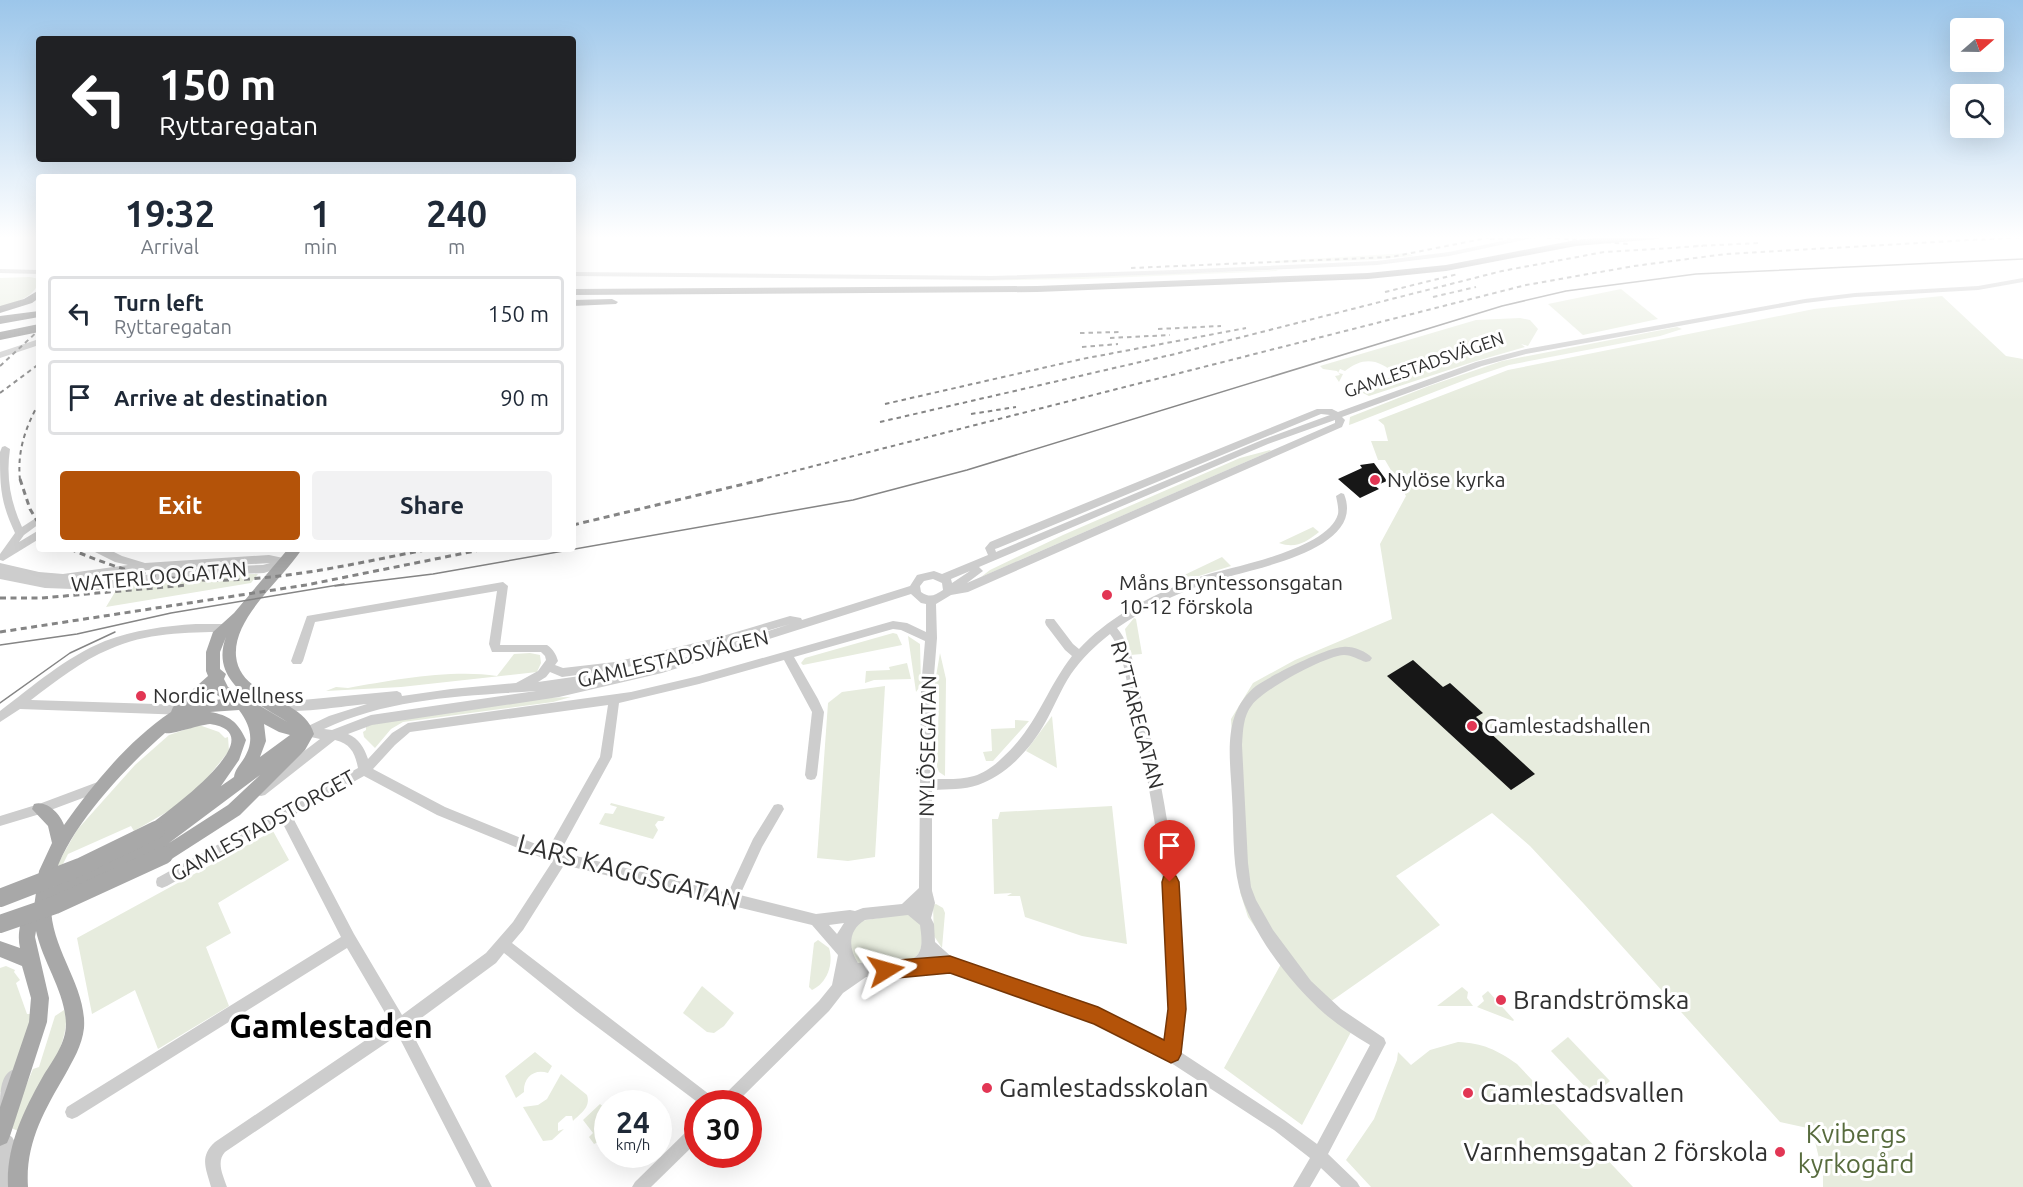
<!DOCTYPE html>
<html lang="en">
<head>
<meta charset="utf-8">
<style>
  :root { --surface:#fff; --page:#f2f2f3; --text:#1f2937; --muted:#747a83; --line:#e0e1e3; --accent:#b45309 }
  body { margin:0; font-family:Ubuntu,sans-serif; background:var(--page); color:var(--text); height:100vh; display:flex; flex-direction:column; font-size:22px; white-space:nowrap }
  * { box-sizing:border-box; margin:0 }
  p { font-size:20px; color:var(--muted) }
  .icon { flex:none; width:33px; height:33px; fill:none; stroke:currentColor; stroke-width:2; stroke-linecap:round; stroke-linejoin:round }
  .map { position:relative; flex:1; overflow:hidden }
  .drawer { position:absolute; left:36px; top:174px; width:540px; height:378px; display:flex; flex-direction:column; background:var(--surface); border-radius:6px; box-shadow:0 6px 24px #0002 }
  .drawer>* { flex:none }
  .hud { position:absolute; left:36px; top:36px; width:540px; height:126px; border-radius:6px; box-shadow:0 6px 24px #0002; background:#202124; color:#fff; overflow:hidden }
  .needle { width:39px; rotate:70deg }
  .fabs { position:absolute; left:1950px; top:18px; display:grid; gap:12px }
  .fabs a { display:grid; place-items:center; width:54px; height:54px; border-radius:6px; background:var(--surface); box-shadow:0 6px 24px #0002; font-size:30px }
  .speed { position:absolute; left:594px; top:1090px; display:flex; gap:12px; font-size:30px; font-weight:700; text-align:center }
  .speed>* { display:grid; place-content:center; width:78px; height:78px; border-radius:50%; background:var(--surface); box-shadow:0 6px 24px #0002; line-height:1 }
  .speed small { font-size:15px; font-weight:400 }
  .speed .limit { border:9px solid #d22; background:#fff; color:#111 }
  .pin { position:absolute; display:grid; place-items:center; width:51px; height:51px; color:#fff; margin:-62px -26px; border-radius:50% 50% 50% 0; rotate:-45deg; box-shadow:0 0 6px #0007 }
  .pin .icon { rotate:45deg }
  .me { position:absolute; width:66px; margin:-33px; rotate:82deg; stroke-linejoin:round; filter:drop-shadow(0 0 4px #0008) }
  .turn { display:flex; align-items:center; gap:21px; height:126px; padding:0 24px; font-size:27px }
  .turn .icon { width:78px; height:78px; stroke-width:2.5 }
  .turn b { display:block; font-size:42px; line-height:51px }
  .eta { display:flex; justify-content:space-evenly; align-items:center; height:102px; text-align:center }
  .eta b { font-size:36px; font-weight:700; line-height:42px }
  .primary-button { display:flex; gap:12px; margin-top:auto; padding:12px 24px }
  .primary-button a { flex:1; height:69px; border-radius:6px; background:var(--accent); color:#fff; font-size:24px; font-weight:700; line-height:69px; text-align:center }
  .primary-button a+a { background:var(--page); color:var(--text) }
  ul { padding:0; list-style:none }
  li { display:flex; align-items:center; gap:18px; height:75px; margin:0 12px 9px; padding:0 12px; border:3px solid var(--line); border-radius:6px }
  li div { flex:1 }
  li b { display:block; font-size:22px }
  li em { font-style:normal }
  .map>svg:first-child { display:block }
  .green { fill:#e7ecde }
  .building { fill:#171717 }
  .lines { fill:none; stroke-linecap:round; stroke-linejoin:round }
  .minor { fill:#cdcdcd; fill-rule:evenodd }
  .major { fill:#a8a8a8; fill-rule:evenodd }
  .highway { fill:#979797; fill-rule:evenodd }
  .tram { stroke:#858585; stroke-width:1.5 }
  .rail-far1 { stroke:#858585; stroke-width:2; stroke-dasharray:4.5 4; stroke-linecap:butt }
  .rail { stroke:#858585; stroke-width:3; stroke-dasharray:6 4.5; stroke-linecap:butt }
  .major-bridge { stroke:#a8a8a8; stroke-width:18 }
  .route { fill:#b45309; stroke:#753606; stroke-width:1.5 }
  .poi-dot { fill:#e23654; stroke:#fff; stroke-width:2 }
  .labels { text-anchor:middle; stroke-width:6; stroke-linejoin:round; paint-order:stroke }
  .far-street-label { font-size:18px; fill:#303030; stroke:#fff }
  .poi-label { font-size:21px; fill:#303030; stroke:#fff; text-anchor:start }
  .street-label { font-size:21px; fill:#303030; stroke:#fff }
  .near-street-label { font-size:26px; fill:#303030; stroke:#fff }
  .near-poi-label { font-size:26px; fill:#303030; stroke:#fff; text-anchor:start }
  .near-park-label { font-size:26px; fill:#576b3d; stroke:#fff }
  .near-district-label { font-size:33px; font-weight:bold; fill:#000; stroke:#fff }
</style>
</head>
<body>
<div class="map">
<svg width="2023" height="1187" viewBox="0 0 2023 1187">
  <rect width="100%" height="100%" fill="#fff"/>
  <!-- green -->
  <g class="green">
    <polygon points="1408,253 1413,256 1371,260 1269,263 1274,261"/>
    <polygon points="1276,270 1278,271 1082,279 959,281"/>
    <path d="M30 277 39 279C38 296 14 303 0 309V278Z"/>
    <polygon points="1621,289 1658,319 1583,335 1548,304"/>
    <polygon points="1942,296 2006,356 2023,359 2023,1187 1823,1187 1823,1175 1812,1129 1780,1122 1584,904 1530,846 1492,813 1396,876 1440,925 1320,1009 1351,1032 1302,1125 1224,1068 1281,964 1248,917 1240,892 1231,719 1253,683 1295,660 1392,619 1380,544 1406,496 1385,460 1378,460 1371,441 1388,441 1384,425 1378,420 1508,370 1814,309"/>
    <path d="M1520 318 1530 320 1538 329 1528 346 1521 344 1525 347 1473 362 1369 396 1363 393 1364 388 1396 375C1378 358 1363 357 1345 371L1340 369 1338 373 1343 374 1339 382 1335 376 1340 375 1337 371 1323 369 1320 366 1476 320Z"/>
    <polygon points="1677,327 1682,329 1660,336 1509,365 1470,378 1352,424 1349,425 1350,417 1429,386 1502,361"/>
    <polygon points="1270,450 1271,451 981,577 990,570 1063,535 1240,458"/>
    <path d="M1313 527 1319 532C1306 542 1296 549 1279 543Z"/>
    <polygon points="1222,557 1231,566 1183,581 1178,578"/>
    <polygon points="258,574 251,583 106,607 118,587 188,575"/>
    <polygon points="1134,618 1136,619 1142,654 1130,655 1125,629"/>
    <polygon points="893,633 897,634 902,645 803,665 801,663 805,658"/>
    <polygon points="908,636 920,644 921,685 916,692"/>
    <path d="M530 653 540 655 541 663 537 672 401 687 326 691 336 687 348 688C392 680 453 669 497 676L514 654Z"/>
    <polygon points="940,653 946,679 945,776 939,772 937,767 939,694 934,688"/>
    <polygon points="907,663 911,679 874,680 865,683 866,671 890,670 889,667"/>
    <polygon points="885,686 875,857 848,861 817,858 828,703 842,692"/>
    <polygon points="571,697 553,702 403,722 391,729 375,748 364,737 363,732 366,730 366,727 375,723 542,698"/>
    <polygon points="1052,716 1057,768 1026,751"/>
    <polygon points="1015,720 1029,721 993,761 986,761 983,752 992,751 991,729 1015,728"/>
    <polygon points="199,725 219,732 225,738 228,737 229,751 191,798 134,831 131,826 68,854 63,864 56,867 77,830 135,765 169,735"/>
    <polygon points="611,803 665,817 663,821 658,821 655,825 658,830 653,839 599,824 605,813 613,814 617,807 610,805"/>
    <polygon points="1112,806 1127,944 1082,936 1025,917 1020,896 1007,896 1012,893 994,894 992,819 998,819 1000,812"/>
    <polygon points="273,831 289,860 218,903 231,933 206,947 229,1006 158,1049 135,990 92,1014 77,938"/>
    <polygon points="936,904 943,908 945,913 942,948 934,936 933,905"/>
    <path d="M904 914 913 916 922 922C922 938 925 953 910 961L860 964C842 952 848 935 860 921Z"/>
    <path d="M818 940 829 948C834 964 827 983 812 990L809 987 814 943Z"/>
    <path d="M6 966 15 970 14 972 20 980 16 983 27 1014H30C30 1041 13 1070 0 1093V968Z"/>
    <polygon points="702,986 734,1013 724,1026 714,1033 707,1032 683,1013"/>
    <polygon points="1462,987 1468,992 1467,998 1473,1006 1437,1006"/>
    <polygon points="1488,991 1514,1020 1513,1021 1477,1007 1484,1001 1482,996"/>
    <path d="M64 1010C76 1036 32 1104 18 1131L9 1127 33 1069 39 1067 55 1016Z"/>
    <polygon points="1568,1037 1610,1081 1593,1095 1551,1051"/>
    <path d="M1458 1042C1483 1043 1497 1050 1517 1064L1633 1187H1371L1346 1160 1374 1119 1397 1060 1398 1052 1411 1065 1430 1050Z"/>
    <path d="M535 1052 552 1066 548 1073C534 1068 523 1078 524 1092L516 1098 505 1076Z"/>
    <path d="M561 1074 587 1095C591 1107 581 1113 573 1121L572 1116H566L558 1123V1131L564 1129 552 1140 543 1141 523 1107 538 1105 547 1099Z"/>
    <polygon points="600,1104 607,1110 607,1138 594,1144 589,1137 593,1133 583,1120"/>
  </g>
  <!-- building -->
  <g class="building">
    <polygon points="1374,463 1387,481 1375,486 1379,489 1360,498 1338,479 1362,468 1360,465"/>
    <polygon points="1413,660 1443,687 1450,683 1483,713 1476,717 1489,729 1487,730 1535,774 1511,790 1387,676"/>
  </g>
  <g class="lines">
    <!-- minor -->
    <g class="minor">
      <polygon points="1526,236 1542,236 1449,256 1377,265 1175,274 992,280 573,276 573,272 992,276 1175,270 1377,261 1449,252"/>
      <polygon points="0,269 39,270 39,274 0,273"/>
      <path d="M2023 278V282L1978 290 1855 297 1805 303 1526 354 1482 366 1342 417 1345 420 1342 427 968 592 951 595 936 604 937 638 933 688 932 779C946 779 961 780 974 776 984 773 994 766 1001 759 1037 727 1045 691 1072 656L1065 650 1046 625 1045 622 1046 619H1054L1073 644 1079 649C1106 620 1142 600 1179 585 1188 581 1198 577 1209 574 1238 566 1329 548 1338 514 1339 509 1337 501 1336 496L1341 493 1344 494C1368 553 1242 570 1207 583 1175 594 1145 609 1117 628 1134 649 1137 680 1143 706 1162 780 1175 856 1180 932 1183 972 1184 1012 1179 1051L1284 1120 1317 1144 1370 1045C1355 1036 1339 1026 1325 1014 1291 984 1250 932 1239 887 1232 858 1234 826 1232 797 1231 771 1226 740 1235 715 1239 704 1247 693 1256 686 1272 675 1325 648 1343 647 1352 646 1366 651 1372 658L1370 661 1366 662C1359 660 1352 655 1344 655 1325 656 1264 689 1252 705 1243 716 1243 731 1242 745L1248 863 1251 887 1256 900 1273 930 1311 981 1341 1009 1384 1038 1386 1043 1328 1154 1357 1182 1360 1187H1341L1321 1168 1310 1187H1293L1310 1158 1274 1130 1145 1046 1096 1022 950 972 915 973 866 977 843 993 829 1011 735 1104H700L576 1011 504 953 496 963 409 1027 492 1187H476L398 1035 225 1152C216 1162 223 1175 227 1187H211C206 1168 199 1157 215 1142L391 1023 347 948 77 1117 72 1119 67 1117 65 1112 67 1107 341 937 282 822 167 886 162 888 157 886 156 882 157 878 358 768C355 753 351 744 335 740L265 795 261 796 257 795 255 791 257 787 320 739 302 735 300 732 302 729 329 716 367 704C343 706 292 715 271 709L269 706 271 703 397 691 401 693 402 696 451 689 516 683 538 671 546 660 545 656 541 652H492L489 644 497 591 315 622 303 661 301 664H293L291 661 307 616 503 582 508 586 500 645H547C553 649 556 654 558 661L555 665 563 668 615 662 716 638 790 616 801 618 802 620 910 586 917 575 934 571 942 574 988 555 985 548 990 542 1317 409H1332L1338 412 1476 362 1526 349 1805 299 1855 293 1978 286ZM1321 414 1330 415 1262 440 996 552 995 549 998 548ZM1335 420V423L967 583 983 571 979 567 1268 444ZM970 571 952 583 951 579ZM933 579 942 583 943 590C934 596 930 598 921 592L920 586 924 581ZM911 594 921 603 926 604V632L907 623 893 621 699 676 631 692 408 723 392 733 368 759C364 747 359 739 348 734L372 725 559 697 662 673ZM790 624 662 665 592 680 591 676 587 675 538 682 546 677 550 672 562 677 615 670 716 646ZM893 629 901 630 925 641 921 688 919 888 902 904 863 908 855 911 850 910 816 914 740 895 762 847 784 809 782 805 778 804 774 805 753 839 728 893 560 852 612 757 619 703 699 684 784 660 812 712 805 775 807 779 811 780 815 779 817 775 824 712 818 699 794 657ZM1110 634C1124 652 1126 681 1131 703 1149 779 1162 855 1167 933 1169 970 1170 1006 1165 1043L1155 1036 1098 1009 955 960 935 942 934 924 931 918 935 903 932 891V790C948 789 964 790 978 785 1007 775 1031 748 1045 723 1054 707 1061 689 1071 674 1082 658 1095 646 1110 634ZM536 691 371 715 332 730 324 729C389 698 464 696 536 691ZM608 705 600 757 548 849 445 807 373 769 395 745 410 732ZM364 776 437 815 552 862 513 922 486 953 402 1015 354 934 292 816ZM564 865 812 925 838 955 832 985 819 1001 718 1101 512 943 523 930ZM908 915 920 925C922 940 925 957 906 961L858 963C848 948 848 930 865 920ZM844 923 837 934 829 925Z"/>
      <polygon points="39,339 39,345 0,358 0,352"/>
      <path d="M5 446 10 449C6 476 10 501 22 527L39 516V524L24 535 19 542 39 530V539L3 561 0 560V554L15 533C0 501 0 486 0 452L2 447Z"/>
      <path d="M94 549H108L122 556 145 563 269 555 288 559 289 562 288 565 264 573 190 576 100 590 45 588 0 579V571L14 574 0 571V563L39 572 63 574 128 565 115 562 95 552ZM270 563 263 565 190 568 100 582 69 581 148 570Z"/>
      <path d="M196 624H225L229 625 230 628 229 631 225 632C187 632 145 633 110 649 81 661 56 681 31 700L186 705 190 707 192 710 190 713 186 715 20 709 0 722V711C33 686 66 657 105 641 134 630 165 626 196 624Z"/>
      <polygon points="103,780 107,781 109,785 107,789 40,814 0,826 0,816 39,804"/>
      <path d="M12 1070 17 1072 19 1077 5 1105 0 1107C0 1094 0 1076 12 1070Z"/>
      <polygon points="698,1123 698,1141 651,1187 632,1187 635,1182 693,1125"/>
      <polygon points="0,1130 12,1137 15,1142 16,1187 0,1187"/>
    </g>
    <!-- major -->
    <path class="major" d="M288 549H302C282 580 233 617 236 656 240 699 304 697 314 734L305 750 240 815 170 860 164 862 158 860 156 855 161 848 51 904C50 949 87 986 84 1028 82 1046 73 1060 65 1075 44 1111 25 1144 28 1187H8C6 1147 23 1112 42 1078 52 1061 66 1044 66 1024 65 991 43 963 36 931L35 937 49 998 47 1022 10 1136 7 1143 0 1146V1107L29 1022 31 998 22 966 0 957V941L20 948C17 935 20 922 26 908L34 907 39 871 52 843 48 826 32 809 34 804C47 800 60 814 64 825 94 783 128 741 171 712L173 707 208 676 206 671V652L213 632 234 613ZM226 637C209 682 257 703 289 723L228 687 224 679 226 674 220 669V652ZM214 689 217 695 223 699 200 702ZM239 710C251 726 255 742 243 760 239 766 235 770 234 777L221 786 239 760 246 740C238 722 229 715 210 712ZM210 724C278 734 164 813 150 825L148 830 153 836 52 887C60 835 126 767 165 733 172 735 198 725 210 724ZM264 724 279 732 290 735 260 757 266 741ZM260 775 228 805 169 843Z"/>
    <!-- highway -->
    <g class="highway">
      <polygon points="1617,236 1662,236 1657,239 1576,246 1446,271 1368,279 1037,292 573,295 573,289 1037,286 1368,273 1446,265 1576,240"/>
      <polygon points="39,290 39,298 32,303 0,313 0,306 24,299"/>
      <polygon points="612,299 618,302 616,304 573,306 573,300"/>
      <polygon points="39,311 39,317 0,324 0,316"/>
      <polygon points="39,324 39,332 0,340 0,332"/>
    </g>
    <!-- tram -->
    <g class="tram">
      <polyline points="335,586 433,574 853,500 967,470 1502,306 1566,291 1696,274 2023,259"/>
      <polyline points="0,645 77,634 171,613 344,584"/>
      <polyline points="0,703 70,653 115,632"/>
    </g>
    <!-- rail-far1 -->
    <g class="rail-far1">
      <polyline points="1530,236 1628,244"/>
      <polyline points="1490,239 1538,237"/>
      <polyline points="1694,246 1760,243"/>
      <polyline points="1131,268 1391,257 1497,236"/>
      <polyline points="1385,292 1458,274"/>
      <polyline points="1433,297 1476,287"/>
      <polyline points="1158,329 1221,326"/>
      <polyline points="1080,333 1120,332"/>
      <polyline points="1110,338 1170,335"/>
      <polyline points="1082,347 1118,344"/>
      <polyline points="0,366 39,330"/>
      <polyline points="0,393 39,364"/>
      <polyline points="885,404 1082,359 1246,328"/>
      <polyline points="971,414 1016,407"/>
      <polyline points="880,422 1175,354 1502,271 1604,252 1703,246"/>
      <path d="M20 480C17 452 25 428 39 403"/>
      <polyline points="759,480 1526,285 1634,266 1726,254 2023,237"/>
    </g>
    <!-- rail -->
    <g class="rail">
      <polyline points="20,479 30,509 39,524"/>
      <polyline points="573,525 765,479"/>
      <path d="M70 549C99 561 127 572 157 576 248 590 341 566 430 549"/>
      <polyline points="0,598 42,598 188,585"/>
      <polyline points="0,632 306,585 485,549"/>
    </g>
    <!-- major-bridge -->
    <g class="major-bridge">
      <polyline points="0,898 80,867 156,830"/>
      <polyline points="0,924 55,905 164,855"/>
    </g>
  </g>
  <!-- sky -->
  <linearGradient id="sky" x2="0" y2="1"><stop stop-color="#9cc6ea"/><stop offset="0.59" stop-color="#fff"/><stop offset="1" stop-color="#fff" stop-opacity="0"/></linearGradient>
  <rect width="2023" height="402" fill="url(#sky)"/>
  <!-- route -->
  <polygon class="route" points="1170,874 1176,876 1179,882 1186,1009 1181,1054 1178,1060 1171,1063 1094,1024 950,973 886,979 880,976 877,970 880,964 886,961 950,956 1098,1007 1164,1040 1168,1009 1162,882 1164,876"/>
  <!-- markers -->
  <g class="poi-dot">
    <circle cx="1375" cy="480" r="6"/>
    <circle cx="1107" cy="595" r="6"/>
    <circle cx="141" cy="696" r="6"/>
    <circle cx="1472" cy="726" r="6"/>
    <circle cx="1501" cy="1000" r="6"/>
    <circle cx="987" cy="1088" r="6"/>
    <circle cx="1468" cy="1093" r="6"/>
    <circle cx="1780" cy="1152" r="6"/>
  </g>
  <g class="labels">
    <!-- far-street labels -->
    <g class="far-street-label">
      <text transform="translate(1424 365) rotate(-19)" y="6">GAMLESTADSVÄGEN</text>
    </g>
    <!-- poi labels -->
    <g class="poi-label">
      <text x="1387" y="487">Nylöse kyrka</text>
      <text x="1119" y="590">Måns Bryntessonsgatan<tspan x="1119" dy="24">10-12 förskola</tspan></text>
      <text x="153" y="703">Nordic Wellness</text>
      <text x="1484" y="733">Gamlestadshallen</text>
    </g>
    <!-- street labels -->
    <g class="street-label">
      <text transform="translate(159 577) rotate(-5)" y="7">WATERLOOGATAN</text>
      <text transform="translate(673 659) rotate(-13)" y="7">GAMLESTADSVÄGEN</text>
      <text transform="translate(1137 715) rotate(75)" y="7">RYTTAREGATAN</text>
      <text transform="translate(928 746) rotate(-89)" y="7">NYLÖSEGATAN</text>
      <text transform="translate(263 826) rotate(-29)" y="7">GAMLESTADSTORGET</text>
    </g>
    <!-- near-street labels -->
    <g class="near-street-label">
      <text transform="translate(629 872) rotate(15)" y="9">LARS KAGGSGATAN</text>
    </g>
    <!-- near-poi labels -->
    <g class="near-poi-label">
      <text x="1513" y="1009">Brandströmska</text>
      <text x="999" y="1097">Gamlestadsskolan</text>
      <text x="1480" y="1102">Gamlestadsvallen</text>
      <text x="1768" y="1161" text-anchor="end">Varnhemsgatan 2 förskola</text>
    </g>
    <!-- near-park labels -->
    <g class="near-park-label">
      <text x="1856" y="1143">Kvibergs<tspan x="1856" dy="30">kyrkogård</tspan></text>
    </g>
    <!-- near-district labels -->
    <g class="near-district-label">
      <text x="331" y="1038">Gamlestaden</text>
    </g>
  </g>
</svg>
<div class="fabs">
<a><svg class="needle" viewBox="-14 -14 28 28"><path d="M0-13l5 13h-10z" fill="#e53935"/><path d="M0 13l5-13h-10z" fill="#747a83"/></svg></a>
<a><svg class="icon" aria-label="search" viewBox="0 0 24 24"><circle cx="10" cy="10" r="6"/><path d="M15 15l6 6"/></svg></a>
</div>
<div class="speed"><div>24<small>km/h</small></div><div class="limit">30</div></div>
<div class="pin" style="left:1170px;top:882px;background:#d93025"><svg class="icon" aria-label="arrive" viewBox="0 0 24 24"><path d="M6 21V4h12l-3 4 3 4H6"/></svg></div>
<svg class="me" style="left:886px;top:970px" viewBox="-20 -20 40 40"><path d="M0-17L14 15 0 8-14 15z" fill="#b45309" stroke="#fff" stroke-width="4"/></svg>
<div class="hud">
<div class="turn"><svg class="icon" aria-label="left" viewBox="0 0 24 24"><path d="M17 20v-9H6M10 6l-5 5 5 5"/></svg><div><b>150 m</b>Ryttaregatan</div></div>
</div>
<section class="drawer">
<div class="eta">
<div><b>19:32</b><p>Arrival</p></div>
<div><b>1</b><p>min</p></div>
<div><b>240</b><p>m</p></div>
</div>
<ul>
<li><svg class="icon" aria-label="left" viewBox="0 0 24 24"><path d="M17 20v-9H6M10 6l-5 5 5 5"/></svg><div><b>Turn left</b><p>Ryttaregatan</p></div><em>150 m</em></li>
<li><svg class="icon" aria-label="arrive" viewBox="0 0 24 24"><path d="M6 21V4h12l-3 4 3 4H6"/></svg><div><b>Arrive at destination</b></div><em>90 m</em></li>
</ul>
<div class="primary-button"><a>Exit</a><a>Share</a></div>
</section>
</div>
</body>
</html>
